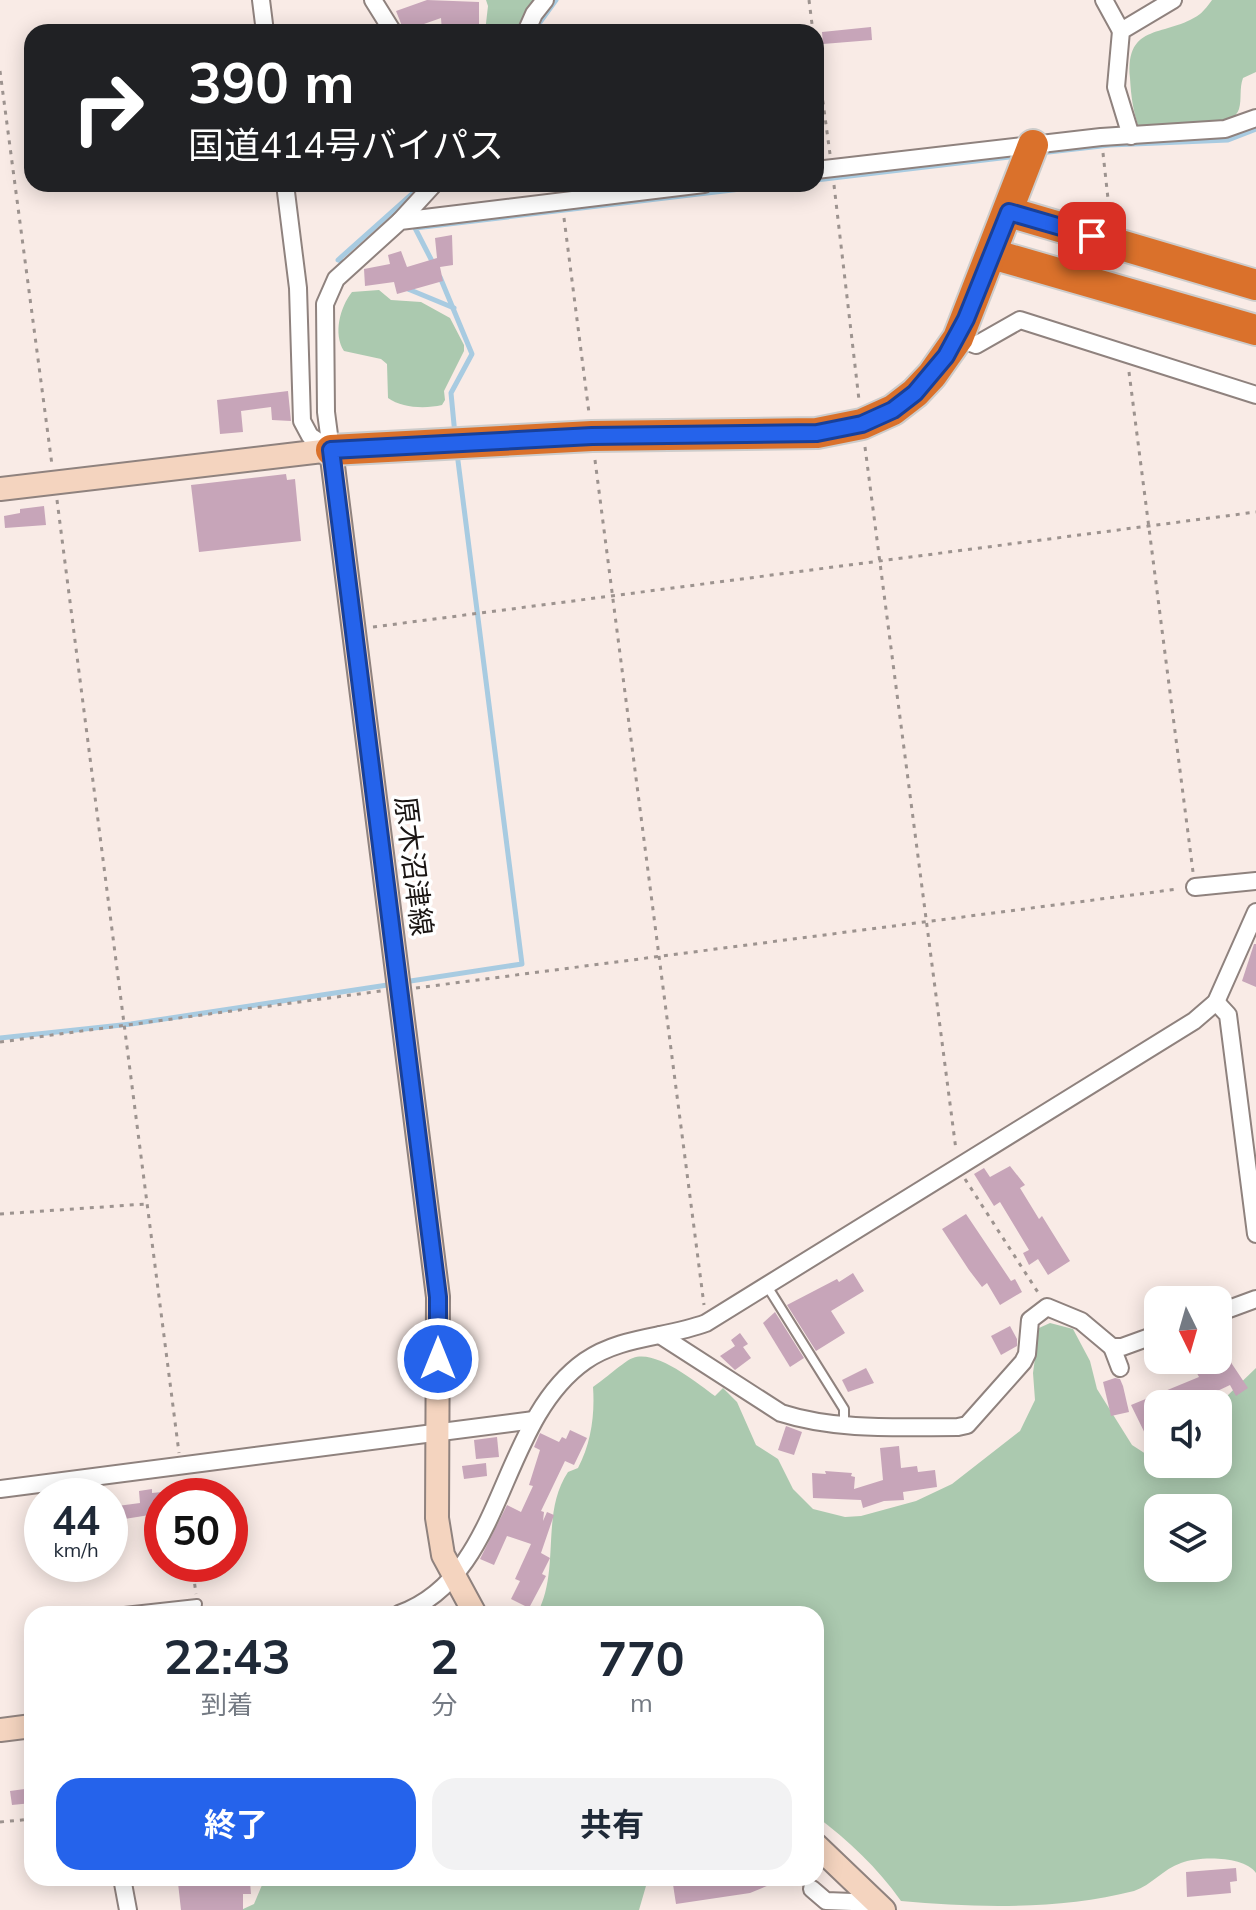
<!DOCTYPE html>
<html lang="ja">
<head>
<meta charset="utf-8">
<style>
  :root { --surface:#fff; --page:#f2f2f3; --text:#1f2937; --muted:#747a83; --accent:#2563eb }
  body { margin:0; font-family:Mulish,"Noto Sans JP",sans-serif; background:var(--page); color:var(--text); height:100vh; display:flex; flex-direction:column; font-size:30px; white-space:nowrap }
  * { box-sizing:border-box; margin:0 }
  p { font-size:26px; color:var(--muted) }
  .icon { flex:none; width:44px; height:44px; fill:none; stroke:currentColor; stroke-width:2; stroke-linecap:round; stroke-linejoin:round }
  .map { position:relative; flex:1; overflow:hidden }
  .panel { position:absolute; left:24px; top:1606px; width:800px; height:280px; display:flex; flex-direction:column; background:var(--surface); border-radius:24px; box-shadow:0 4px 20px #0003 }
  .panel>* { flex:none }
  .hud { position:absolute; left:24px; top:24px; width:800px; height:168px; border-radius:24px; box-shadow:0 4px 20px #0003; background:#202124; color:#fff; overflow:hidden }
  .needle { width:52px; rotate:175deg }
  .tools { position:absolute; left:1144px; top:1286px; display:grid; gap:16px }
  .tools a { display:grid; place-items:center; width:88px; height:88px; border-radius:16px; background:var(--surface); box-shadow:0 4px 20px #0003; font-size:40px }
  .speed { position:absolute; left:24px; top:1478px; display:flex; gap:16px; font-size:40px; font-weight:700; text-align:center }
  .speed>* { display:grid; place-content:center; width:104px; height:104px; border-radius:50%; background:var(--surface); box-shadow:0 4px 20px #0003; line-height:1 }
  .speed small { font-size:20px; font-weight:400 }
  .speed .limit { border:12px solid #d22; background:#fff; color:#111 }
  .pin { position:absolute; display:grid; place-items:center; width:68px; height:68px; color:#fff; margin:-34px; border-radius:16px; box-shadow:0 4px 12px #0006 }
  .me { position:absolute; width:88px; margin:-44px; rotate:0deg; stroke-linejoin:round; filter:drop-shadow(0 0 6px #0008) }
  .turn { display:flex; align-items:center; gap:28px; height:168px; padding:0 32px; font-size:36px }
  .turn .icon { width:104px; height:104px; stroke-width:2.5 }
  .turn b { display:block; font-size:56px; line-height:68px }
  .eta { display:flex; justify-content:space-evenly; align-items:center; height:136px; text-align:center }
  .eta b { font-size:48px; font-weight:700; line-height:56px }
  .button { display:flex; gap:16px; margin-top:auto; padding:16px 32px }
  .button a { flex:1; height:92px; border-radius:24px; background:var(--accent); color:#fff; font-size:32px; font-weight:700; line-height:92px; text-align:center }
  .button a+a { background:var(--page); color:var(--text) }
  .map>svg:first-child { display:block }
  .forest { fill:#abc9af; fill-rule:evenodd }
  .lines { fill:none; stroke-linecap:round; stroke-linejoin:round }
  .stream { stroke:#a8cbe1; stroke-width:5 }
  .building { fill:#c7a5b9 }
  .lane-casing { stroke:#8f827e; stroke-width:12 }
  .street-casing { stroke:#8f827e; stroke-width:20 }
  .secondary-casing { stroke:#8f827e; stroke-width:26 }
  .highway-casing { stroke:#cdcccb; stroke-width:34 }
  .path { stroke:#9d938f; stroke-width:3; stroke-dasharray:4 6; stroke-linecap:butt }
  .lane { stroke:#fff; stroke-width:8 }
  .street { stroke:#fff; stroke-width:16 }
  .secondary { stroke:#f4d4bf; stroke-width:22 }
  .highway { stroke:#da712b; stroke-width:30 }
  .route-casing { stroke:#184099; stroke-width:20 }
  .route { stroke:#2563eb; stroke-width:14 }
  .labels { text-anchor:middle; stroke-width:7; stroke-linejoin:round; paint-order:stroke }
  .street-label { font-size:28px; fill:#1a1513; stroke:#fff }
</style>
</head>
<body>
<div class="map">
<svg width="1256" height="1910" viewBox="0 0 1256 1910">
  <rect width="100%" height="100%" fill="#f9ebe6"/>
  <!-- forest -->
  <g class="forest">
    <polygon points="486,0 537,0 519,32 485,32 488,6"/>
    <path d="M1212 0H1256V72L1243 78C1239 89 1242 99 1239 109 1231 134 1162 127 1139 128 1133 111 1131 96 1130 78 1125 21 1167 38 1200 14 1204 11 1209 4 1212 0Z"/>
    <path d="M379 290 391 300 421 302 450 318 464 345V351L444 391 445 400 442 405C425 409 402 408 388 398L387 364 381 359 344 351C333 334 340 307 352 292Z"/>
    <path d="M1050 1323 1073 1329 1090 1361 1097 1389 1132 1445 1149 1456 1158 1454V1464H1218V1404H1204L1226 1397 1256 1368V1873C1244 1856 1200 1856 1181 1863 1163 1869 1152 1885 1134 1891 1060 1910 976 1908 901 1901 877 1867 849 1841 816 1816V1614H537C561 1569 540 1514 568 1472L578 1468C591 1443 595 1415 593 1387 601 1382 627 1359 633 1358 656 1349 697 1383 715 1396L723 1388 737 1402 756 1445 778 1459 793 1489 813 1509 845 1517 861 1516 916 1501 952 1484 1020 1431 1035 1400 1033 1373 1039 1328ZM1158 1508H1218V1568H1158Z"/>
    <polygon points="260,1878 648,1878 648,1879 639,1910 241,1910 254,1904 262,1885"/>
  </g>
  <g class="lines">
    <!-- stream -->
    <g class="stream">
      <polyline points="538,25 556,0"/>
      <polyline points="1040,153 1110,145 1228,140 1256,129"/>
      <polyline points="816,180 1018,156"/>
      <polyline points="347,263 338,260 423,184"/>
      <polyline points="434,265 415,228 782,184"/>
      <polyline points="440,277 472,354 451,393 455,435"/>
      <polyline points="408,289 454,308"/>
      <polyline points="404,982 522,964 457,453"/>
      <polyline points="0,1038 131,1024 394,984"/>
    </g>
  </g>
  <!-- building -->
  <g class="building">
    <polygon points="427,0 479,2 479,32 442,32 441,18 404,31 396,11"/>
    <polygon points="871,27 872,40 823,44 822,32"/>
    <polygon points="452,235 453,265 440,267 443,281 397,294 394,282 365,286 364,269 390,264 388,255 401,251 407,267 437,258 435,238"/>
    <polygon points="288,391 291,421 272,420 271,407 241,411 243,432 220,434 217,400"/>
    <polygon points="286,474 287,480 295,479 301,541 199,552 191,485"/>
    <polygon points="44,506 46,525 5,528 4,516 20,513 20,509"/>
    <polygon points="1254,944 1256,944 1256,987 1242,981"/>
    <polygon points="1010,1166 1025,1185 1020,1188 1039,1219 1042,1216 1070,1261 1048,1275 1038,1259 1029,1265 1023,1253 1029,1250 1000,1202 994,1206 974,1174 984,1168 990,1177"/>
    <polygon points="966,1214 1011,1281 1015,1279 1022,1292 1000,1305 987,1283 982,1287 969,1270 942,1229"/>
    <polygon points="853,1273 864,1291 831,1311 845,1333 816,1351 787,1305 837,1279 839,1282"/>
    <polygon points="775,1312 804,1358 790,1367 763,1323"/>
    <polygon points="1010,1326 1017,1339 1017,1346 1001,1355 991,1336"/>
    <polygon points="740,1333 748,1344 743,1347 751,1358 735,1370 720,1356 735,1346 731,1340"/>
    <polygon points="1218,1343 1248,1388 1236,1396 1230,1385 1190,1404 1158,1404 1158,1460 1131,1405 1199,1377 1190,1360 1218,1360"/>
    <polygon points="866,1368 874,1383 848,1392 842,1380"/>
    <polygon points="1115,1378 1120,1379 1123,1386 1129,1412 1111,1416 1103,1382"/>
    <polygon points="786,1426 802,1432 794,1455 778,1450"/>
    <polygon points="570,1430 587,1438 574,1465 565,1461 541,1511 544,1512 543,1521 547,1512 554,1515 541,1553 550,1558 542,1574 546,1576 529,1608 511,1599 520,1581 515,1579 531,1544 507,1536 494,1565 480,1559 507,1505 521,1512 533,1486 529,1485 540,1450 534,1447 540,1433 559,1442 562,1437 566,1439"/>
    <polygon points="497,1437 499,1457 476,1459 474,1440"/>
    <polygon points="899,1446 901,1468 917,1466 918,1472 935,1470 937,1487 903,1492 904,1500 884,1501 863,1508 861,1500 813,1498 812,1473 826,1474 825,1471 852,1473 851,1476 855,1477 854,1489 883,1480 880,1448"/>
    <polygon points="486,1463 487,1476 464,1479 462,1466"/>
    <polygon points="152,1489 152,1493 162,1492 162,1513 112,1521 110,1507 140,1503 139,1491"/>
    <polygon points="32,1788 32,1803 12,1805 10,1791"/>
    <polygon points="1236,1868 1237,1881 1230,1882 1231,1893 1187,1897 1186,1872"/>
    <polygon points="192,1878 228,1878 228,1883 250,1882 251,1894 243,1894 243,1910 181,1910 178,1883 192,1881"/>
    <polygon points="672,1878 786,1878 750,1893 676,1904"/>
  </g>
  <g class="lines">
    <defs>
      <g id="lane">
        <polyline points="767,1286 844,1409 844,1424"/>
        <polyline points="106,1614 197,1604"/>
      </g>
      <g id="street">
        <polyline points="261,0 265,32"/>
        <polyline points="373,0 393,32"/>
        <polyline points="1104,0 1121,31"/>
        <polyline points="526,32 534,14 545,0"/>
        <polyline points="1131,136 1116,87 1121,31 1173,0"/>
        <polyline points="816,170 1101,137 1225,129 1256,118"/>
        <polyline points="285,184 298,288 302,421 310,436 331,450"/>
        <polyline points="400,221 434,184"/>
        <polyline points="958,338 976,345 1020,320 1256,395"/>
        <polyline points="331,450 326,412 325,304 336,279 400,221 704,184"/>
        <polyline points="1195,887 1256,881"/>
        <polyline points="1216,1002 1228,1015 1256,1234"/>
        <polyline points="1218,1313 1256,1299"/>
        <polyline points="1218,1327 1221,1333"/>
        <path d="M660 1335 781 1413C837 1431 900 1427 958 1427L967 1425 1023 1362 1027 1354 1030 1320 1047 1307 1081 1321 1112 1347H1122L1158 1334"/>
        <polyline points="1112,1347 1120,1368"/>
        <polyline points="0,1489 534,1420"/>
        <path d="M399 1614C506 1576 497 1423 585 1361 621 1336 666 1338 706 1323L1194 1021 1216 1002 1256 912"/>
        <polyline points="122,1878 128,1910"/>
        <polyline points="812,1889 826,1901 879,1903"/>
      </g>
      <g id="secondary">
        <polyline points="0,489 331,450 438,1297 437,1518 443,1555 475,1614"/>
        <polyline points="0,1730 32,1726"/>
        <polyline points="816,1845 884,1910"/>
      </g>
      <g id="highway">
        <polyline points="1009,212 1256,285"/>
        <polyline points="992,254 1256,330"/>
        <polyline points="331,450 592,436 817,433 862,424 893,410 915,393 932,375 958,338 1033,145"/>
      </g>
    </defs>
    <!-- lane casing -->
    <use href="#lane" class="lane-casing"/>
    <!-- street casing -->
    <use href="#street" class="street-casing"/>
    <!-- secondary casing -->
    <use href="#secondary" class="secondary-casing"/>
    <!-- highway casing -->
    <use href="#highway" class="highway-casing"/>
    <!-- path -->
    <g class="path">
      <polyline points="809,0 813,32"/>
      <polyline points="816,51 830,154"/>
      <polyline points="0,71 52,465"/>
      <polyline points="1103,153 1110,217"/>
      <polyline points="834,185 859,400"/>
      <polyline points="564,218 589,413"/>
      <polyline points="1129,372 1193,872"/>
      <polyline points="865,447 956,1150"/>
      <polyline points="595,460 704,1305"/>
      <polyline points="57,500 179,1453"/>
      <polyline points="373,627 1256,512"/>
      <polyline points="416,988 1178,889"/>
      <polyline points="0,1042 381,991"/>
      <polyline points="965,1179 1039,1294"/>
      <polyline points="0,1214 146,1204"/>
      <polyline points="183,1480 184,1496"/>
      <polyline points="192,1564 196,1594"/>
      <polyline points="0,1822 32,1819"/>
    </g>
    <!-- lane -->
    <use href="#lane" class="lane"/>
    <!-- street -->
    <use href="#street" class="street"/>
    <!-- secondary -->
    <use href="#secondary" class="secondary"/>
    <!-- highway -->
    <use href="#highway" class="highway"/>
  </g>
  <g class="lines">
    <defs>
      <polyline id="route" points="438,1359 438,1297 331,450 592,436 817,433 862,424 893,410 915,393 946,356 966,319 1009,212 1092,236"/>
    </defs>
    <!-- route casing -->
    <use href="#route" class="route-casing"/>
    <!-- route -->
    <use href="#route" class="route"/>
  </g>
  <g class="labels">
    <!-- street labels -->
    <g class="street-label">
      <text transform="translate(414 866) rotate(83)" y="10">原木沼津線</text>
    </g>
  </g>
</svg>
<div class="tools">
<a><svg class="needle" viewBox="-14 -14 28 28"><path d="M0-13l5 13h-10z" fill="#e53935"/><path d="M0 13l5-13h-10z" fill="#747a83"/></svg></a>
<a><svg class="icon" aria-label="sound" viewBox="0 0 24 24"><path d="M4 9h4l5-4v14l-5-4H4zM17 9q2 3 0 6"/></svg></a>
<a><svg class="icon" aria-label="layers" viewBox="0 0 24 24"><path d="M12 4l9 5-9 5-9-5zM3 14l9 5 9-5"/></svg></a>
</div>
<div class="speed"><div>44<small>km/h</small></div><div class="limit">50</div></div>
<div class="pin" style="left:1092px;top:236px;background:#d93025"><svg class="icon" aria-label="arrive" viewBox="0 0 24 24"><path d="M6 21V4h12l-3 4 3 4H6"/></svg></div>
<svg class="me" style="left:438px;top:1359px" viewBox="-20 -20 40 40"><circle r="17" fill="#2563eb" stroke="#fff" stroke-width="3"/><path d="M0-11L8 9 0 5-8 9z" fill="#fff"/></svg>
<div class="hud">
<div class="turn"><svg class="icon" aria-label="right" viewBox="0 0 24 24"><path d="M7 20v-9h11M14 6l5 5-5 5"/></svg><div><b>390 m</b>国道414号バイパス</div></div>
</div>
<section class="panel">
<div class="eta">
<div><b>22:43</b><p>到着</p></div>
<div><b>2</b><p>分</p></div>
<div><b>770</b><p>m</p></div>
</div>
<div class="button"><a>終了</a><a>共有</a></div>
</section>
</div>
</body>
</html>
